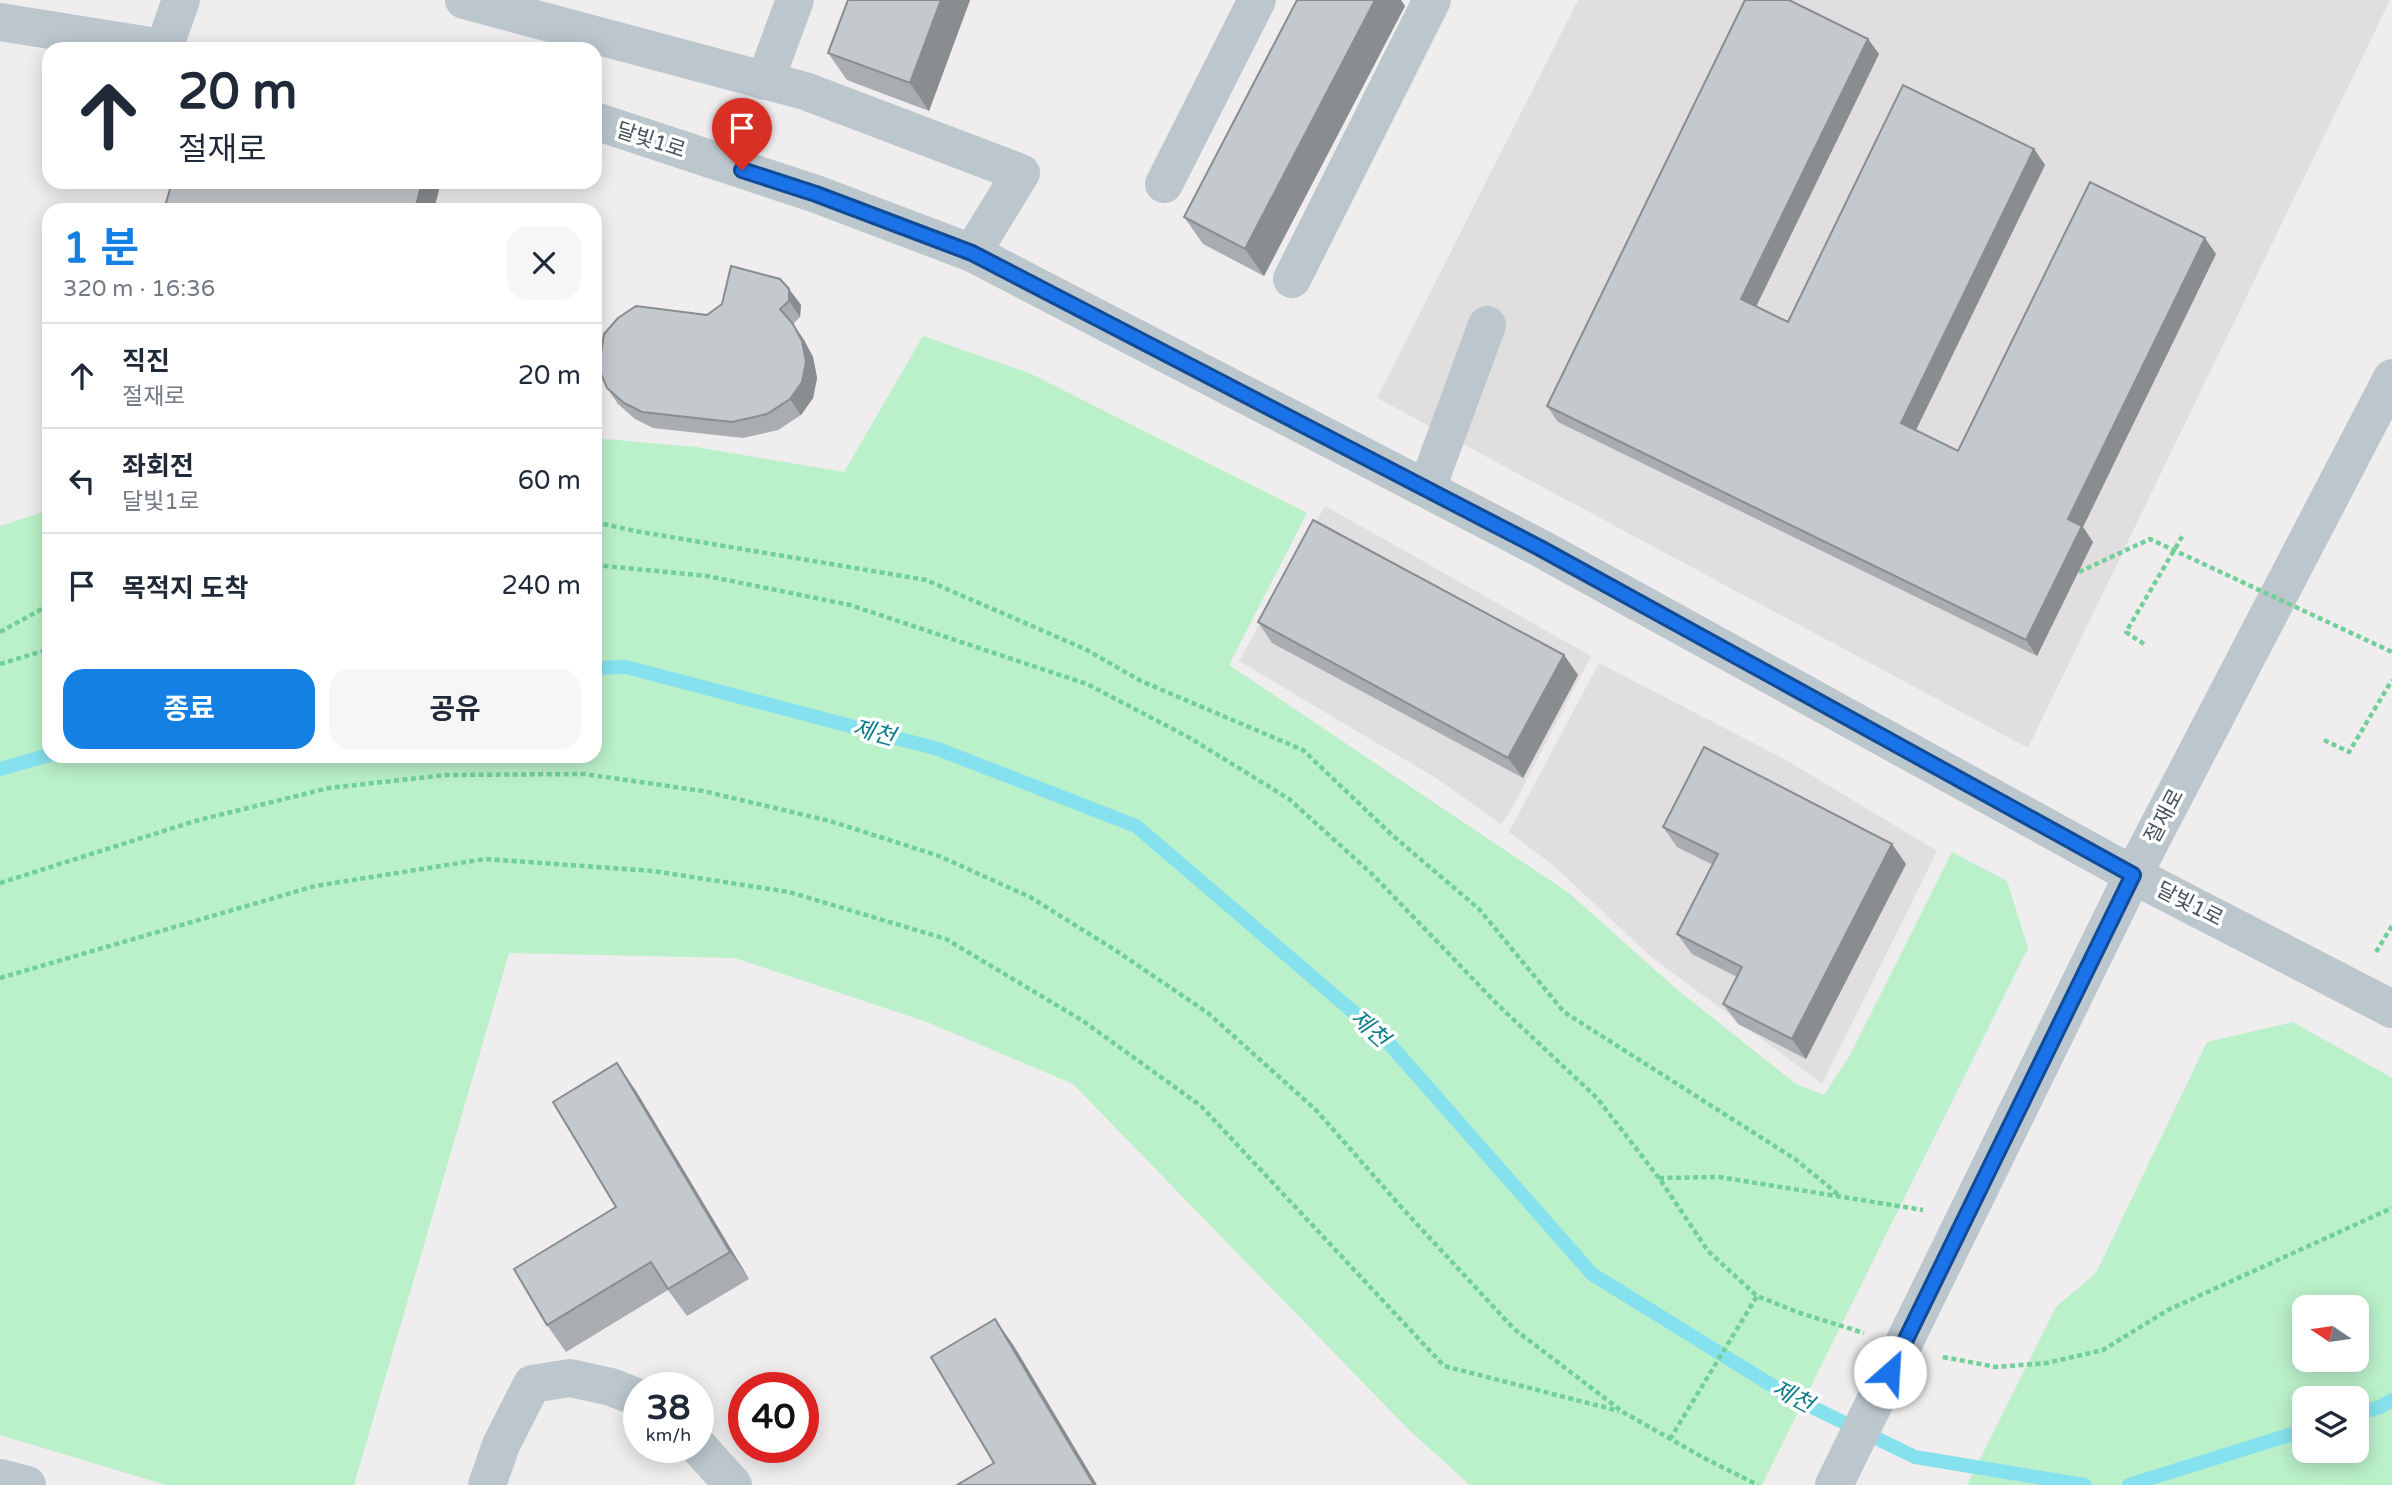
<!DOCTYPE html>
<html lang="ko">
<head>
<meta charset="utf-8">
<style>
  :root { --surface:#fff; --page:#f6f6f7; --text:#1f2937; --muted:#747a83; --line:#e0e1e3; --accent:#1480e4 }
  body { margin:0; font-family:"Varela Round","Noto Sans KR",sans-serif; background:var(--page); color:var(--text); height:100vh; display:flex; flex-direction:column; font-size:26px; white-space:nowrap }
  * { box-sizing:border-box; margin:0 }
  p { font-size:23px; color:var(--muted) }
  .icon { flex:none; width:38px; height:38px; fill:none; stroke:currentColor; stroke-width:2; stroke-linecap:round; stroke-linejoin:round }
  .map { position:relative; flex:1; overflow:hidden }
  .side { position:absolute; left:42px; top:203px; width:560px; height:560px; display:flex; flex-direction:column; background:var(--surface); border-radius:21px; box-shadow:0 4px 18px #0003 }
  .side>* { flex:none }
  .banner { position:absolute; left:42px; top:42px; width:560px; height:147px; border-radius:21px; box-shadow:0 4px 18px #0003; background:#fff; color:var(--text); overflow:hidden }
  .needle { width:46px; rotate:283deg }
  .controls { position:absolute; left:2292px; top:1295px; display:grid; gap:14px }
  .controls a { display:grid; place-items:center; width:77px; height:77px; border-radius:14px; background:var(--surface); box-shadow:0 4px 18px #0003; font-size:35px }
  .speed { position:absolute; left:623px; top:1372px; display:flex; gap:14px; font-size:35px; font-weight:700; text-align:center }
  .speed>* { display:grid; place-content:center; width:91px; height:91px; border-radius:50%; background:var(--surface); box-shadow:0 4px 18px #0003; line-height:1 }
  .speed small { font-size:18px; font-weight:400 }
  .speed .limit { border:10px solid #d22; background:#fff; color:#111 }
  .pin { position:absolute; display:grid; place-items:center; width:60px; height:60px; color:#fff; margin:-72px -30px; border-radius:50% 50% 50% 0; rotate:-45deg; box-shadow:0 0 7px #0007 }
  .pin .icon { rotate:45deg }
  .me { position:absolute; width:77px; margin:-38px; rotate:26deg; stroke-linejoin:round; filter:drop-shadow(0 0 5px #0008) }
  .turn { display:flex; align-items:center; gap:24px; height:147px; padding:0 21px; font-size:32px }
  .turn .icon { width:91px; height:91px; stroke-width:2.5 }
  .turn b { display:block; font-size:49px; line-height:60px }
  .round { display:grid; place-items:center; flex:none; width:74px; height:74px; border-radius:21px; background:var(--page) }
  .head { display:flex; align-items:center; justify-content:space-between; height:119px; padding:0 21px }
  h1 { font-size:42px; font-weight:700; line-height:52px; color:var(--accent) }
  .cta { display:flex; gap:14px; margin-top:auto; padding:14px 21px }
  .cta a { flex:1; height:80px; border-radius:21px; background:var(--accent); color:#fff; font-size:28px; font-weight:700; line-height:80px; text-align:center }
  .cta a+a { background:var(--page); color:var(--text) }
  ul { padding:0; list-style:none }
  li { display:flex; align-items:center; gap:21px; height:105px; padding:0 21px; border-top:2px solid var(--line) }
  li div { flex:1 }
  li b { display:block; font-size:26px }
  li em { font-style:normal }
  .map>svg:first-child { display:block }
  .education { fill:#e1dee0 }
  .park { fill:#baf0ca; fill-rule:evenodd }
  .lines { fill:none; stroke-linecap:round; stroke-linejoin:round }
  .stream { stroke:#86e1ee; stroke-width:14 }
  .path { stroke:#71cf99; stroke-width:4.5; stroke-dasharray:5 3.5; stroke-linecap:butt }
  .minor { stroke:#bbc6cd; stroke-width:38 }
  .path-bridge { stroke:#71cf99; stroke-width:4.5; stroke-dasharray:5 3.5; stroke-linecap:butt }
  .minor-bridge { stroke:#bbc6cd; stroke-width:38 }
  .wall { fill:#a9adb1 }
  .shaded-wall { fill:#898d90 }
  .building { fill:#c4c9ce; stroke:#898d90; stroke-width:2 }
  .route-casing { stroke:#114b97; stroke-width:18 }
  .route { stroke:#1a73e8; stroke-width:12 }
  .labels { text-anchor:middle; stroke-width:7; stroke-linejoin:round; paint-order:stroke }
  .street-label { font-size:21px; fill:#45535b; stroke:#fff }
  .water-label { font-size:23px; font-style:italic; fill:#0a7c8c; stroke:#fff }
</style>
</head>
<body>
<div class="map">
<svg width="2392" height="1485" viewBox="0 0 2392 1485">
  <rect width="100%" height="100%" fill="#f0edee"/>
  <!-- education -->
  <g class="education">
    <polygon points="1578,0 1764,0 1559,422 1969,467 1912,438 1799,337 1752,315 1768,0 2390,0 2028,748 1377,398"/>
    <polygon points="1325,506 1591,656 1509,814 1501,824 1436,778 1239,661"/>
    <polygon points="1599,663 1788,761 1937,851 1822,1084 1649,955 1553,865 1509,832"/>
  </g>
  <!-- park -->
  <g class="park">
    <polygon points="923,336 1029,373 1307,513 1229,665 1569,893 1674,987 1796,1084 1824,1095 1850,1055 1952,852 2007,881 2028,948 1762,1485 1470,1485 1409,1430 1073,1084 927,1022 735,958 509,953 354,1485 166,1485 0,1435 0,526 49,510 49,756 595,756 595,438 696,447 844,472"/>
    <path d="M2293 1022 2392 1078V1485H1967L2056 1307 2096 1273 2207 1042ZM2305 1307H2357V1360H2305ZM2305 1398H2357V1451H2305Z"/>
  </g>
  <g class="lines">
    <!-- stream -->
    <g class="stream">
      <polyline points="595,668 626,667 938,749 1136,826 1386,1040 1592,1274 1789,1396 1915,1457 2085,1485"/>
      <polyline points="0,769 49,755"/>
      <polyline points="2357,1414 2380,1407 2392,1400"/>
      <polyline points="2129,1485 2305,1430"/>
    </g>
    <!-- path -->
    <g class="path">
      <polyline points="595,522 635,531 926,580 1085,649 1141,681 1303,750 1392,835 1479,909 1564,1012 1795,1159 1840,1196"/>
      <polyline points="595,565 707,576 850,605 1087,684 1190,738 1289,799 1372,874 1498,1005 1597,1098 1659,1178 1708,1251 1757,1296 1800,1313 1864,1333"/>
      <polyline points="0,632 49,605"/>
      <polyline points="2144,644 2126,632 2183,535"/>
      <polyline points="0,664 49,649"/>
      <polyline points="2324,740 2349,752 2392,680"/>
      <polyline points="0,883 195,821 329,788 446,775 584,774 703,791 830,821 939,856 1030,897 1115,950 1208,1013 1316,1110 1403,1209 1514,1329 1623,1412 1704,1458 1758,1485"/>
      <polyline points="2376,952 2392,926"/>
      <polyline points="0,978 315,886 485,859 653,871 789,892 946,939 1083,1021 1201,1106 1444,1366 1619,1411"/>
      <polyline points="1659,1178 1719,1177 1923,1210"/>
      <polyline points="1943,1357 1996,1367 2047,1363 2103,1350 2168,1310 2392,1208"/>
      <polyline points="1670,1439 1757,1296"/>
    </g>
    <!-- minor -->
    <g class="minor">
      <polyline points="464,0 805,91 1021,173 972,253"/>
      <polyline points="0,22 169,49"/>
      <polyline points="164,48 181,0"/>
      <polyline points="765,81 795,0"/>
      <polyline points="595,121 816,194 972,253 1540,548 2133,875 2392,1009"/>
      <polyline points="1164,184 1257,0"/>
      <polyline points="1292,279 1432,0"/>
      <polyline points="1427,488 1487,325"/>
      <polyline points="1945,1259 2133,875 2392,378"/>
      <polyline points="698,1446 733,1485"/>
      <polyline points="0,1478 27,1485"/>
      <polyline points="487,1485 501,1445 532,1384 570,1378 611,1387 639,1398"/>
    </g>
    <!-- path-bridge -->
    <polyline class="path-bridge" points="2079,572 2150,539 2392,652"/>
    <!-- minor-bridge -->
    <polyline class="minor-bridge" points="1834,1485 1945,1259"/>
  </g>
  <!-- wall -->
  <g class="wall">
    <polygon points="970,0 929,111 847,80 828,53"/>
    <polygon points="1297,0 1401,0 1405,6 1264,276 1203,244 1184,217"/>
    <polygon points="1868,39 1879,54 1756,306 1788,322 2034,149 2045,165 1916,430 1958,451 2216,254 2083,527 2093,542 2037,656 1558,422 1547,406"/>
    <polygon points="789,289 801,305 800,317 793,324 804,340 813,357 817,378 813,398 801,415 778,430 743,438 653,428 635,419 618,404 607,388 707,315"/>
    <polygon points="1258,622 1564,655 1578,675 1523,778 1272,643"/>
    <polygon points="1663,827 1906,864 1806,1059 1738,1024 1723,1004 1737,977 1692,954 1677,934 1713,865 1677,847"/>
    <polygon points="636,1091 749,1279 687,1316 668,1290 566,1352 547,1325 616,1207"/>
  </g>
  <!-- shaded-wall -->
  <g class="shaded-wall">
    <polygon points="941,0 970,0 929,111 910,83"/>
    <polygon points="1375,0 1401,0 1405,6 1264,276 1245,249"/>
    <polygon points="1868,39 1879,54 1752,315 1741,299"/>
    <polygon points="2034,149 2045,165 1912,438 1901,423"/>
    <polygon points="422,182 434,182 439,190 434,210 415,210"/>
    <polygon points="2205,238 2216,254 2083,527 2093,542 2037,656 2026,640 2068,519"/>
    <polygon points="789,289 801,305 800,317 789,301"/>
    <polygon points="793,324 804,340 813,357 817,378 813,398 801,415 790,399"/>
    <polygon points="1564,655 1578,675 1523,778 1508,758"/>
    <polygon points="1892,844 1906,864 1806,1059 1792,1039"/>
    <polygon points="617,1063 636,1091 749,1279 730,1252"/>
    <polygon points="995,1319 1014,1346 1097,1485 1094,1485"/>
  </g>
  <!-- building -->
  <g class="building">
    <polygon points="848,0 941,0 910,83 828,53"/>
    <polygon points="1297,0 1375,0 1245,249 1184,217"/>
    <polygon points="1745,0 1789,0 1868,39 1741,299 1788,322 1903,85 2034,149 1901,423 1958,451 2090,182 2205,238 2068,519 2082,526 2026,640 1547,406"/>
    <polygon points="172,182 422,182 415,210 164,210"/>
    <polygon points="731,266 780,279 789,289 789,301 780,309 793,324 802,341 806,362 802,382 790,399 767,414 732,422 642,412 624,403 607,388 601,374 600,359 604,334 618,318 636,306 707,315 722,304"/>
    <polygon points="1313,520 1564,655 1508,758 1258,622"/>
    <polygon points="1704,747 1892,844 1792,1039 1723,1004 1742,967 1677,934 1718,854 1663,827"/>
    <polygon points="617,1063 730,1252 668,1289 651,1262 547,1325 514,1269 616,1207 553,1102"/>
    <polygon points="995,1319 1094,1485 957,1485 994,1463 931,1357"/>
  </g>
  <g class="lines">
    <defs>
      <polyline id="route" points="742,170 816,194 972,253 1540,548 2133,875 1890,1372"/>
    </defs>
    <!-- route casing -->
    <use href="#route" class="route-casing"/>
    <!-- route -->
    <use href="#route" class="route"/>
  </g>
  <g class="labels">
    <!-- street labels -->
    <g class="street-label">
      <text transform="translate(651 140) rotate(18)" y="7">달빛1로</text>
      <text transform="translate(2164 816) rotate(-62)" y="7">절재로</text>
      <text transform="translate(2190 904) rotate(27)" y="7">달빛1로</text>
    </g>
    <!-- water labels -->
    <g class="water-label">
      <text transform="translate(874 732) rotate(15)" y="8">제천</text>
      <text transform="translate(1370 1028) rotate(42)" y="8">제천</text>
      <text transform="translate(1793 1396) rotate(28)" y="8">제천</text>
    </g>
  </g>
</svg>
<div class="controls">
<a><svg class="needle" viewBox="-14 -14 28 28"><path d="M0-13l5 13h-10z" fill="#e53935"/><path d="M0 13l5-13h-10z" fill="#747a83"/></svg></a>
<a><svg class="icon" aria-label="layers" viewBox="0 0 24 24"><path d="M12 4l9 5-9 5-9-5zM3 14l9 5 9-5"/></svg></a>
</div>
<div class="speed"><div>38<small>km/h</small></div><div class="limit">40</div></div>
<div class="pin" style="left:742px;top:170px;background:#d93025"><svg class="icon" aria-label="arrive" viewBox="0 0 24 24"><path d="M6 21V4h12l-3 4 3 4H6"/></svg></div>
<svg class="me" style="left:1890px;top:1372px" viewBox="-20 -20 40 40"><circle r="19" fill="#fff"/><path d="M0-13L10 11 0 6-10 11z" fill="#1a73e8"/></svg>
<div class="banner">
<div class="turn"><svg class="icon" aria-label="ahead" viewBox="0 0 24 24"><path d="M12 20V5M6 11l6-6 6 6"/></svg><div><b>20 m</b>절재로</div></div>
</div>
<section class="side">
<div class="head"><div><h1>1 분</h1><p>320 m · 16:36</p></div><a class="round"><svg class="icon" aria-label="close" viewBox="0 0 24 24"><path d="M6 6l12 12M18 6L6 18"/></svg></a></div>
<ul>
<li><svg class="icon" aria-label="ahead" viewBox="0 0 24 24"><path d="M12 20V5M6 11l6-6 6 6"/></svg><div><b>직진</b><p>절재로</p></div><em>20 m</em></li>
<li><svg class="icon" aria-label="left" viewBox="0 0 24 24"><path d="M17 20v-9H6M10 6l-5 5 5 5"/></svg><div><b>좌회전</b><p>달빛1로</p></div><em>60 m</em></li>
<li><svg class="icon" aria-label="arrive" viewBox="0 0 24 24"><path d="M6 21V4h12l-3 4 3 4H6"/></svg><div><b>목적지 도착</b></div><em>240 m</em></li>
</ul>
<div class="cta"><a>종료</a><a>공유</a></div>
</section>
</div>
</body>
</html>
